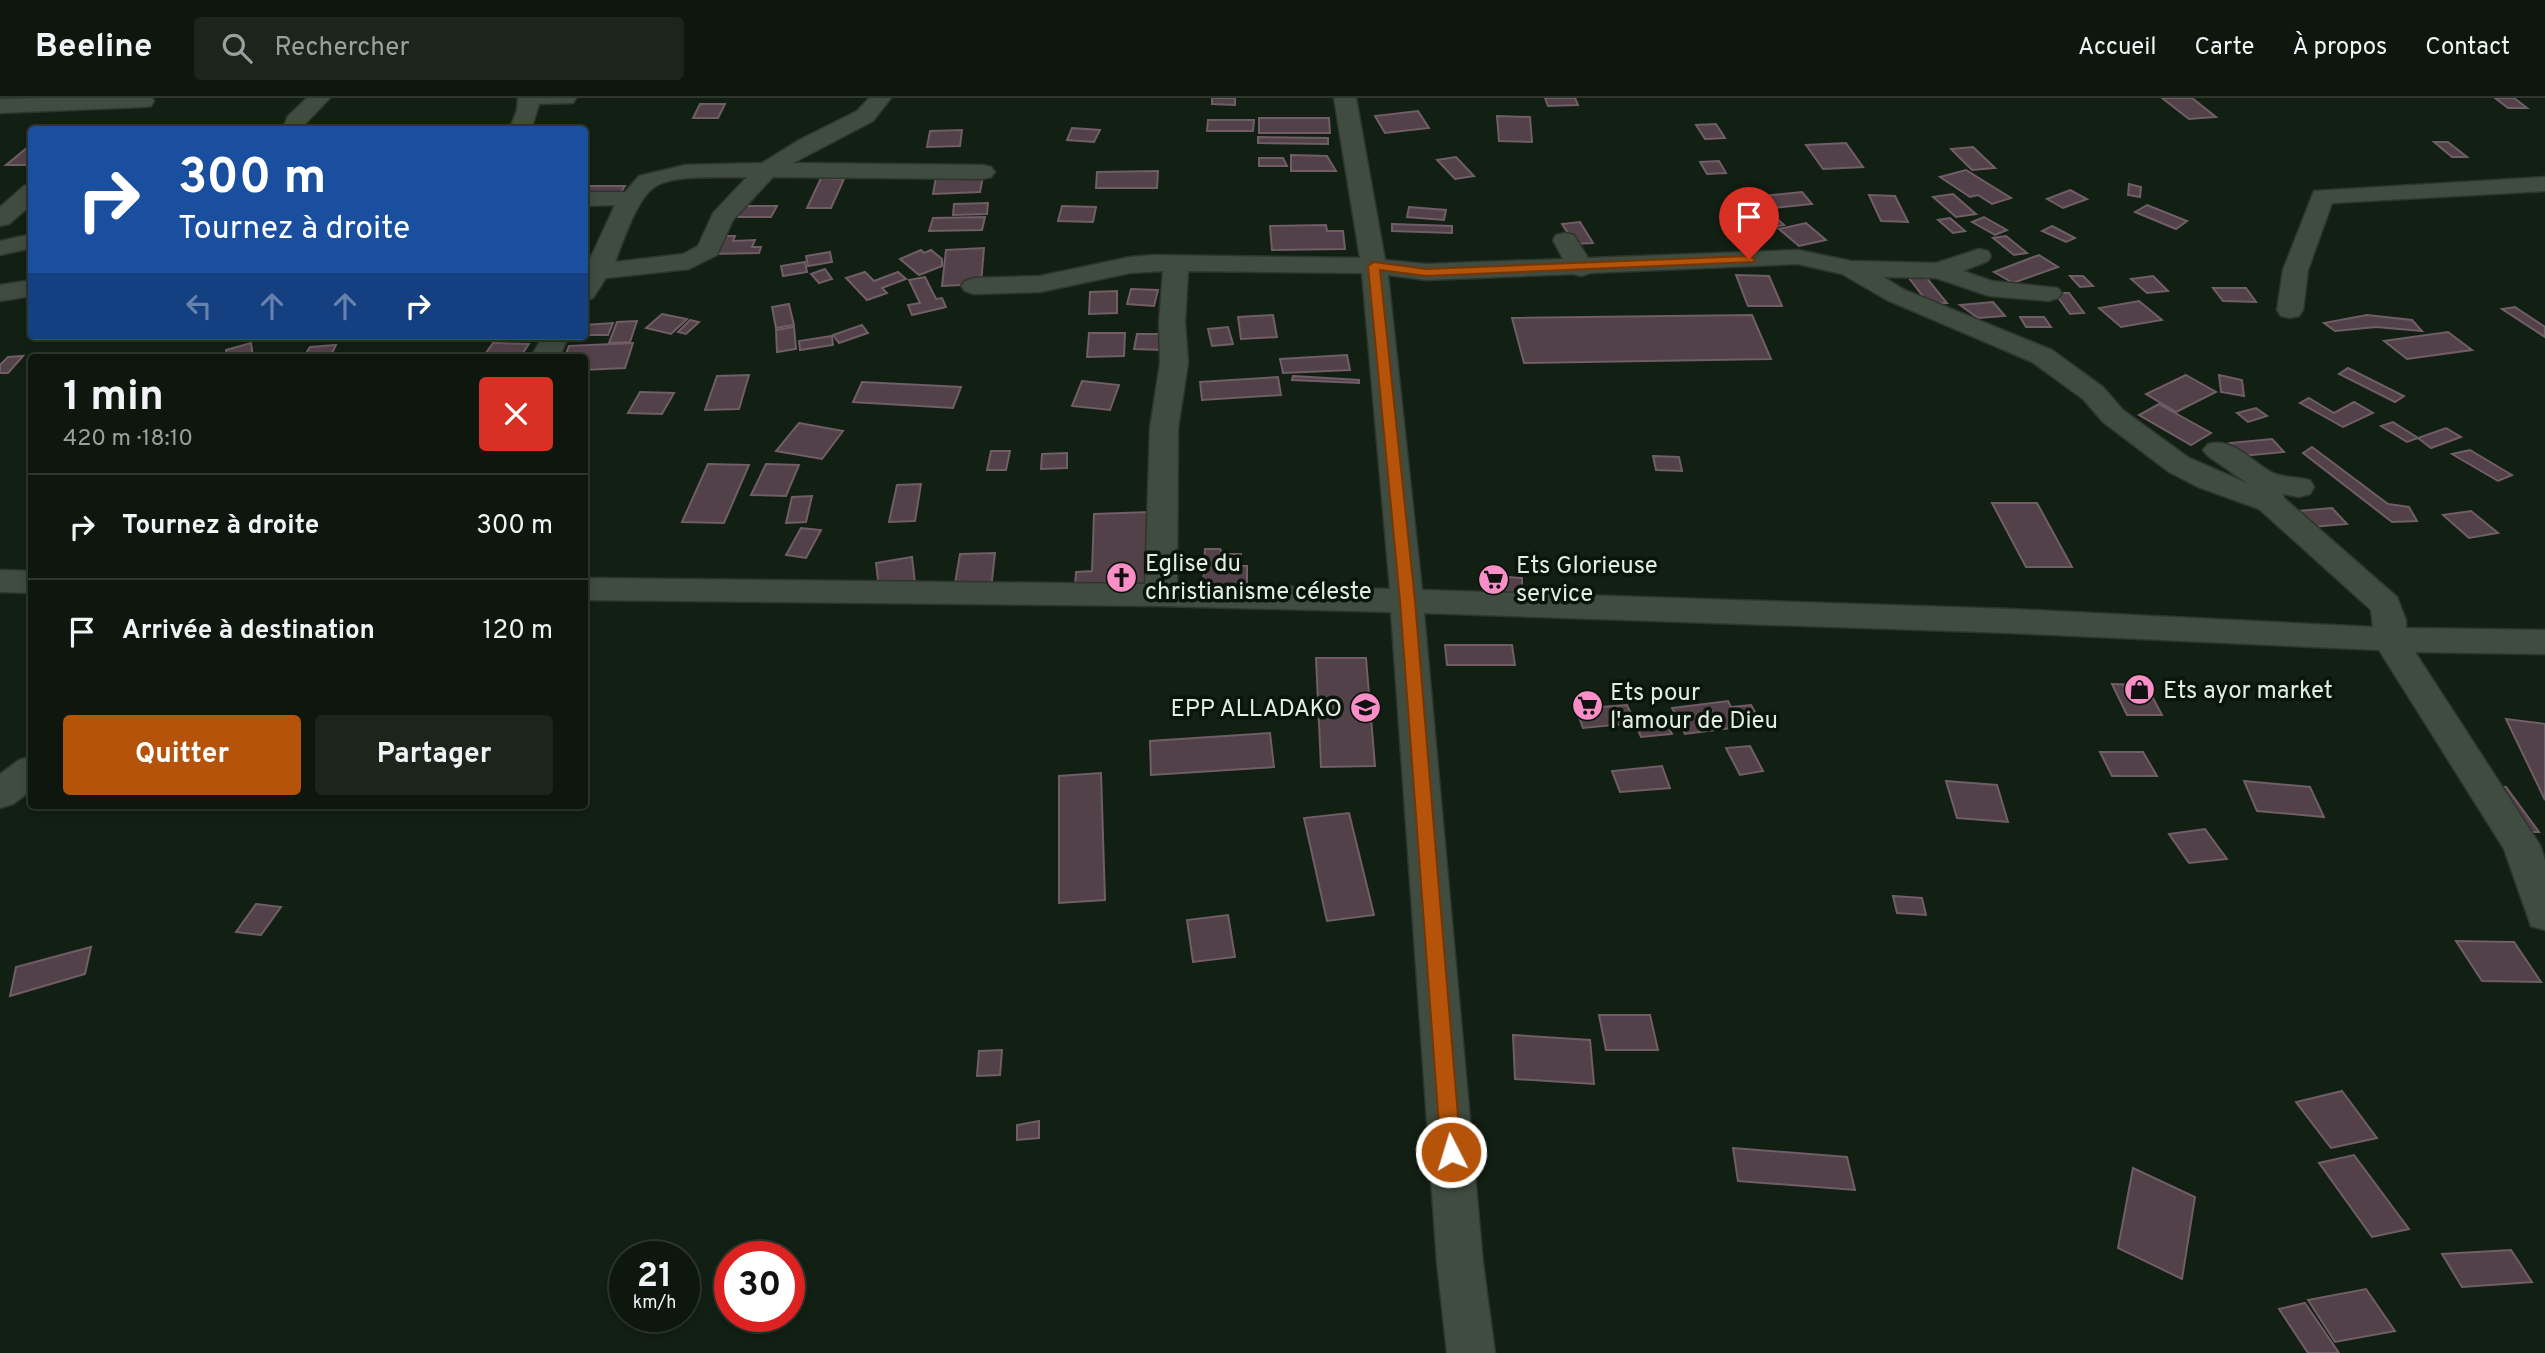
<!DOCTYPE html>
<html lang="fr">
<head>
<meta charset="utf-8">
<style>
  :root { --surface:#0e170e; --page:#1c241c; --text:#f1f3f6; --muted:#9b9f9e; --line:#2e362e; --accent:#b45309 }
  body { margin:0; font-family:Overpass,sans-serif; background:var(--page); color:var(--text); height:100vh; display:flex; flex-direction:column; font-size:26px; white-space:nowrap }
  * { box-sizing:border-box; margin:0 }
  p { font-size:23px; color:var(--muted) }
  .icon { flex:none; width:38px; height:38px; fill:none; stroke:currentColor; stroke-width:2; stroke-linecap:round; stroke-linejoin:round }
  .map { position:relative; flex:1; overflow:hidden }
  .drawer { position:absolute; left:28px; top:256px; width:560px; height:455px; display:flex; flex-direction:column; background:var(--surface); border-radius:7px; box-shadow:0 4px 10px #0003,0 0 0 2px var(--line) }
  .drawer>* { flex:none }
  .top-card { position:absolute; left:28px; top:28px; width:560px; height:214px; border-radius:7px; box-shadow:0 4px 10px #0003,0 0 0 2px var(--line); background:#1a4fa0; color:#fff; overflow:hidden }
  .speed { position:absolute; left:609px; top:1143px; display:flex; gap:14px; font-size:35px; font-weight:700; text-align:center }
  .speed>* { display:grid; place-content:center; width:91px; height:91px; border-radius:50%; background:var(--surface); box-shadow:0 4px 10px #0003,0 0 0 2px var(--line); line-height:1 }
  .speed small { font-size:18px; font-weight:400 }
  .speed .limit { border:10px solid #d22; background:#fff; color:#111 }
  .pin { position:absolute; display:grid; place-items:center; width:60px; height:60px; color:#fff; margin:-72px -30px; border-radius:50% 50% 50% 0; rotate:-45deg; box-shadow:0 0 7px #0007 }
  .pin .icon { rotate:45deg }
  .me { position:absolute; width:77px; margin:-38px; rotate:355deg; stroke-linejoin:round; filter:drop-shadow(0 0 5px #0008) }
  .turn { display:flex; align-items:center; gap:24px; height:147px; padding:0 35px; font-size:32px }
  .turn .icon { width:91px; height:91px; stroke-width:2.5 }
  .turn b { display:block; font-size:49px; line-height:60px }
  .lanes { display:flex; align-items:center; height:66px; padding:0 35px; background:#0003; justify-content:center; gap:35px; direction:ltr }
  .lanes .off { opacity:.35 }
  .round { display:grid; place-items:center; flex:none; width:74px; height:74px; border-radius:7px; background:var(--page) }
  .summary { display:flex; align-items:center; justify-content:space-between; height:119px; padding:0 35px }
  h1 { font-size:42px; font-weight:700; line-height:52px }
  .primary-button { display:flex; gap:14px; margin-top:auto; padding:14px 35px }
  .primary-button a { flex:1; height:80px; border-radius:7px; background:var(--accent); color:#fff; font-size:28px; font-weight:700; line-height:80px; text-align:center }
  .primary-button a+a { background:var(--page); color:var(--text) }
  ul { padding:0; list-style:none }
  li { display:flex; align-items:center; gap:21px; height:105px; padding:0 35px; border-top:2px solid var(--line) }
  li div { flex:1 }
  li b { display:block; font-size:26px }
  li em { font-style:normal }
  header { display:flex; align-items:center; gap:42px; box-sizing:border-box; height:98px; padding:0 35px; background:var(--surface); border-bottom:2px solid var(--line) }
  header strong { font-size:33px }
  nav { display:flex; gap:38px; margin-inline-start:auto; font-size:24px }
  .search { width:490px; height:63px; background:var(--page); display:flex; align-items:center; gap:18px; box-sizing:border-box; padding:0 24px; border-radius:7px; color:var(--muted); font-size:26px }
  .map>svg:first-child { display:block }
  .building { fill:#534149; stroke:#705d66; stroke-width:2 }
  .lines { fill:none; stroke-linecap:round; stroke-linejoin:round }
  .minor-casing { stroke:#2e352f; stroke-width:3 }
  .minor { fill:#3f4c3f; fill-rule:evenodd }
  .route { fill:#b45309; stroke:#753606; stroke-width:2 }
  .labels { text-anchor:middle; stroke-width:7; stroke-linejoin:round; paint-order:stroke }
  .poi-label { font-size:24px; fill:#e3ebe3; stroke:#09150a; text-anchor:start }
</style>
</head>
<body>
<header>
<strong>Beeline</strong>
<div class="search"><svg class="icon" aria-label="search" viewBox="0 0 24 24"><circle cx="10" cy="10" r="6"/><path d="M15 15l6 6"/></svg>Rechercher</div>
<nav><a>Accueil</a><a>Carte</a><a>À propos</a><a>Contact</a></nav>
</header>
<div class="map">
<svg width="2545" height="1255" viewBox="0 0 2545 1255">
  <rect width="100%" height="100%" fill="#121f13"/>
  <!-- building -->
  <g class="building">
    <polygon points="1212,0 1235,0 1235,7 1212,6"/>
    <polygon points="1545,0 1575,0 1578,7 1548,8"/>
    <polygon points="2162,0 2192,0 2216,19 2189,21"/>
    <polygon points="2495,0 2514,0 2527,10 2508,10"/>
    <polygon points="700,6 725,6 718,20 693,20"/>
    <polygon points="1418,13 1429,30 1385,35 1375,18"/>
    <polygon points="1497,18 1530,19 1532,44 1499,43"/>
    <polygon points="1259,20 1329,20 1330,35 1259,35"/>
    <polygon points="1208,22 1254,22 1253,33 1207,33"/>
    <polygon points="1716,26 1725,40 1705,41 1696,27"/>
    <polygon points="1072,30 1100,32 1094,44 1067,42"/>
    <polygon points="962,32 960,48 927,49 930,33"/>
    <polygon points="1258,39 1328,40 1328,46 1258,45"/>
    <polygon points="2434,44 2448,44 2467,59 2452,59"/>
    <polygon points="1846,45 1863,69 1823,71 1806,47"/>
    <polygon points="28,49 32,49 32,67 6,67"/>
    <polygon points="1973,49 1995,70 1972,72 1951,51"/>
    <polygon points="1291,57 1327,58 1336,73 1291,73"/>
    <polygon points="1456,59 1474,78 1455,81 1437,62"/>
    <polygon points="1259,60 1283,60 1287,68 1259,68"/>
    <polygon points="1719,63 1726,75 1707,76 1700,64"/>
    <polygon points="1966,72 2011,100 1992,106 1978,97 1970,99 1940,79"/>
    <polygon points="1158,73 1157,90 1096,90 1097,74"/>
    <polygon points="983,78 980,94 933,96 936,79"/>
    <polygon points="821,80 844,81 831,110 807,110"/>
    <polygon points="2129,86 2141,89 2140,99 2128,97"/>
    <polygon points="587,88 625,88 618,98 584,98"/>
    <polygon points="2070,92 2087,101 2063,110 2047,101"/>
    <polygon points="1802,94 1812,106 1772,110 1762,98"/>
    <polygon points="1953,96 1976,116 1956,119 1933,99"/>
    <polygon points="1869,97 1895,98 1908,124 1881,123"/>
    <polygon points="988,105 987,116 953,117 954,106"/>
    <polygon points="1762,107 1784,127 1766,131 1743,110"/>
    <polygon points="2147,107 2187,123 2176,131 2135,114"/>
    <polygon points="743,108 777,108 771,119 738,119"/>
    <polygon points="1062,108 1096,109 1093,124 1058,123"/>
    <polygon points="1409,109 1446,112 1444,122 1407,119"/>
    <polygon points="985,119 982,132 929,133 933,120"/>
    <polygon points="1984,119 2007,132 1995,137 1972,124"/>
    <polygon points="1950,120 1965,133 1953,135 1938,122"/>
    <polygon points="1580,124 1593,145 1575,146 1562,126"/>
    <polygon points="1806,125 1826,142 1799,148 1779,131"/>
    <polygon points="1392,126 1452,128 1452,135 1392,133"/>
    <polygon points="1326,127 1327,133 1343,133 1345,151 1272,152 1270,128"/>
    <polygon points="2052,128 2075,140 2066,144 2042,133"/>
    <polygon points="720,138 735,138 733,143 755,142 752,149 761,149 759,155 713,156"/>
    <polygon points="2006,138 2027,155 2014,157 1993,140"/>
    <polygon points="984,150 981,186 942,188 946,152"/>
    <polygon points="921,152 924,155 931,152 942,161 942,168 919,177 900,161"/>
    <polygon points="830,154 832,164 808,168 806,158"/>
    <polygon points="2039,157 2058,169 2013,185 1994,174"/>
    <polygon points="805,164 807,174 783,178 781,168"/>
    <polygon points="825,171 832,181 819,185 811,176"/>
    <polygon points="865,174 874,183 898,174 906,181 882,190 887,195 867,202 846,180"/>
    <polygon points="1736,177 1769,178 1782,208 1748,208"/>
    <polygon points="1925,178 1947,205 1929,206 1908,179"/>
    <polygon points="2070,178 2083,178 2093,188 2080,189"/>
    <polygon points="2153,178 2168,193 2147,195 2131,181"/>
    <polygon points="925,179 936,201 942,200 946,209 912,217 908,207 920,205 909,182"/>
    <polygon points="2213,190 2246,190 2256,204 2223,203"/>
    <polygon points="1131,191 1158,192 1154,208 1127,206"/>
    <polygon points="1117,193 1117,215 1089,216 1090,194"/>
    <polygon points="2055,195 2069,195 2084,215 2070,216"/>
    <polygon points="2139,203 2162,222 2121,229 2099,210"/>
    <polygon points="1993,204 2005,218 1978,220 1960,207"/>
    <polygon points="789,206 794,227 776,230 772,209"/>
    <polygon points="2515,209 2545,229 2545,239 2502,211"/>
    <polygon points="662,216 687,221 671,236 646,230"/>
    <polygon points="1273,217 1277,239 1241,241 1238,219"/>
    <polygon points="1752,217 1771,261 1524,265 1512,220"/>
    <polygon points="2367,217 2412,222 2422,233 2376,229 2335,233 2324,225"/>
    <polygon points="2020,219 2044,219 2051,229 2026,229"/>
    <polygon points="690,222 699,224 686,236 678,234"/>
    <polygon points="637,223 630,244 609,245 617,224"/>
    <polygon points="613,225 608,237 584,237 584,227"/>
    <polygon points="862,227 868,235 839,245 833,237"/>
    <polygon points="794,229 796,251 777,254 776,232"/>
    <polygon points="1228,229 1233,246 1212,248 1208,231"/>
    <polygon points="2448,234 2472,252 2407,261 2384,243"/>
    <polygon points="1089,235 1125,235 1124,258 1087,259"/>
    <polygon points="1137,236 1164,236 1162,252 1134,251"/>
    <polygon points="832,238 833,247 800,252 799,243"/>
    <polygon points="251,245 253,259 227,259 226,252"/>
    <polygon points="493,245 529,246 520,259 483,259"/>
    <polygon points="633,245 625,270 584,272 584,259 565,259 569,248"/>
    <polygon points="336,247 332,255 305,257 310,249"/>
    <polygon points="1347,257 1350,272 1283,275 1280,261"/>
    <polygon points="23,258 8,275 0,275 0,267 8,259"/>
    <polygon points="2348,270 2404,298 2395,304 2339,276"/>
    <polygon points="749,277 739,311 705,312 717,278"/>
    <polygon points="2186,277 2216,294 2176,314 2146,296"/>
    <polygon points="2219,277 2242,282 2244,298 2221,294"/>
    <polygon points="1293,278 1359,282 1359,285 1292,282"/>
    <polygon points="1278,279 1281,297 1202,302 1200,284"/>
    <polygon points="1082,283 1119,287 1110,312 1072,308"/>
    <polygon points="862,284 961,289 953,310 853,304"/>
    <polygon points="640,294 674,295 662,316 628,315"/>
    <polygon points="2309,300 2334,315 2354,304 2373,315 2343,329 2300,305"/>
    <polygon points="2159,306 2211,335 2191,347 2139,317"/>
    <polygon points="2256,310 2267,318 2248,324 2237,315"/>
    <polygon points="2393,324 2418,340 2407,344 2381,328"/>
    <polygon points="799,325 843,333 822,361 776,353"/>
    <polygon points="2446,330 2461,339 2431,350 2418,340"/>
    <polygon points="2272,341 2284,354 2242,358 2230,345"/>
    <polygon points="2312,349 2388,406 2409,409 2417,423 2392,424 2303,355"/>
    <polygon points="2470,352 2512,377 2498,383 2452,356"/>
    <polygon points="991,353 1010,353 1006,372 987,372"/>
    <polygon points="1067,355 1067,370 1041,371 1042,356"/>
    <polygon points="1653,358 1679,359 1682,373 1656,372"/>
    <polygon points="708,366 749,367 724,425 682,424"/>
    <polygon points="766,366 799,367 786,398 751,397"/>
    <polygon points="921,386 915,423 889,424 897,387"/>
    <polygon points="812,398 806,424 786,425 792,399"/>
    <polygon points="1992,405 2037,405 2072,469 2026,469"/>
    <polygon points="2332,410 2347,426 2312,429 2297,413"/>
    <polygon points="2471,413 2498,435 2469,440 2443,417"/>
    <polygon points="1150,414 1150,486 1075,489 1076,474 1092,473 1094,416"/>
    <polygon points="801,430 821,432 806,460 786,457"/>
    <polygon points="1205,451 1220,451 1223,456 1241,456 1241,468 1247,468 1247,488 1203,488"/>
    <polygon points="995,455 991,491 954,491 960,456"/>
    <polygon points="912,459 915,485 879,490 876,465"/>
    <polygon points="1490,478 1522,480 1522,496 1490,494"/>
    <polygon points="1445,547 1512,547 1515,567 1447,567"/>
    <polygon points="1316,560 1366,560 1375,668 1321,669"/>
    <polygon points="2112,586 2146,587 2162,617 2127,617"/>
    <polygon points="1728,603 1731,609 1751,607 1759,621 1744,623 1747,628 1685,636 1672,610"/>
    <polygon points="1627,607 1635,625 1583,630 1576,611"/>
    <polygon points="2506,621 2545,626 2545,702"/>
    <polygon points="1665,622 1672,636 1641,639 1635,625"/>
    <polygon points="1270,635 1274,669 1151,677 1150,643"/>
    <polygon points="1750,648 1763,673 1740,677 1726,650"/>
    <polygon points="2100,654 2143,654 2157,678 2112,678"/>
    <polygon points="1662,668 1670,690 1620,694 1612,673"/>
    <polygon points="1101,675 1105,802 1059,805 1059,678"/>
    <polygon points="1946,683 1997,687 2008,724 1957,720"/>
    <polygon points="2244,683 2310,689 2324,719 2257,713"/>
    <polygon points="2485,689 2506,689 2539,734 2517,734"/>
    <polygon points="1349,715 1374,817 1327,823 1304,720"/>
    <polygon points="2205,731 2227,761 2189,765 2169,736"/>
    <polygon points="1893,798 1922,800 1926,817 1897,815"/>
    <polygon points="256,806 281,809 261,837 236,834"/>
    <polygon points="1228,817 1235,859 1193,864 1187,822"/>
    <polygon points="2456,843 2514,844 2541,884 2482,883"/>
    <polygon points="91,849 85,876 10,898 16,869"/>
    <polygon points="1599,917 1650,917 1658,952 1606,952"/>
    <polygon points="1513,937 1590,942 1594,986 1515,981"/>
    <polygon points="1002,952 1000,977 977,978 979,953"/>
    <polygon points="2342,993 2377,1040 2331,1050 2296,1004"/>
    <polygon points="1039,1023 1039,1040 1017,1042 1017,1027"/>
    <polygon points="1733,1050 1847,1059 1855,1092 1738,1083"/>
    <polygon points="2354,1057 2409,1131 2372,1139 2319,1065"/>
    <polygon points="2133,1070 2195,1099 2182,1181 2118,1150"/>
    <polygon points="2511,1152 2532,1184 2462,1189 2442,1156"/>
    <polygon points="2366,1191 2395,1233 2335,1244 2308,1202"/>
    <polygon points="2305,1205 2339,1255 2308,1255 2279,1211"/>
  </g>
  <g class="lines">
    <defs>
      <g id="minor">
        <polygon points="43,0 152,0 154,3 151,8 143,9 0,15 0,1"/>
        <polygon points="307,0 330,0 306,25 304,32 282,32 288,18"/>
        <polygon points="518,0 576,0 573,5 539,6 531,32 509,32 517,12"/>
        <path d="M869 0H891L873 23 793 65 983 67 991 69 995 74 991 79 983 81 773 79 733 122 717 157 689 171 606 180 593 200 584 203V174L615 107 584 108V94H625L639 78 685 67 762 65 799 42 857 13ZM747 79 713 115 698 148 683 156 615 164C623 144 637 99 656 88 677 76 723 80 747 79Z"/>
        <path d="M1334 0H1356L1385 162 1426 166 1563 161 1553 142 1556 137 1565 135 1574 137 1588 160 1798 152 1851 163 1936 165 1979 151 1988 153 1991 158 1988 163 1963 173 1992 183 2058 190 2062 195 2058 200 2049 203 1989 198 1936 180 1883 179 1905 192 2052 252 2103 289 2123 312 2189 360 2247 385 2208 358 2203 352 2208 346C2233 339 2251 363 2271 374 2282 380 2298 379 2310 382L2314 389 2310 396 2299 399 2283 396 2284 400 2397 499 2406 522V530L2545 532V556L2415 554 2540 747 2545 762V832L2531 828 2504 751 2379 552 2011 535 1424 515 1483 1165 1495 1255H1447L1437 1165 1391 514 1161 508 584 502V480L1145 486 1150 330 1160 265 1159 224 1163 173 1130 175 1040 194 974 196 965 193 961 188 965 183 974 180 1040 178 1130 159 1154 157 1360 160ZM1798 166 1842 176 1887 202 2032 264 2083 301 2103 324 2169 374 2198 389 2259 411 2371 512 2373 529 2011 511 1422 492 1388 177 1426 182 1573 176 1581 178 1590 175ZM1188 173 1362 175 1390 491 1177 486 1178 330 1188 265 1185 224Z"/>
        <polygon points="2545,79 2545,93 2332,105 2308,172 2303,212 2299,218 2290,220 2281,218 2277,212 2283,172 2314,93"/>
        <polygon points="32,86 32,106 9,126 0,128 0,109 24,88"/>
        <polygon points="32,136 32,150 0,157 0,143"/>
        <polygon points="32,182 32,198 0,203 0,187"/>
        <polygon points="543,238 569,238 559,259 531,259"/>
        <polygon points="0,472 32,473 32,495 0,494"/>
        <polygon points="32,658 32,692 13,706 0,710 0,676 19,662"/>
      </g>
    </defs>
    <!-- minor casing -->
    <use href="#minor" class="minor-casing"/>
    <!-- minor -->
    <use href="#minor" class="minor"/>
  </g>
  <!-- route -->
  <polygon class="route" points="1749,158 1755,161 1753,164 1426,178 1380,172 1415,503 1461,1054 1458,1061 1451,1063 1443,1061 1441,1054 1400,503 1368,168 1374,164 1426,171"/>
  <!-- icons -->
  <defs>
    <symbol id="church-disc" viewBox="-11 -11 22 22"><circle r="9.5" fill="#fa8fc8" stroke="#09150a"/><path d="M-1.2-6h2.4v3.5h3.3v2.4h-3.3V6h-2.4V-.1h-3.3v-2.4h3.3Z" fill="#111"/></symbol>
    <symbol id="supermarket-disc" viewBox="-11 -11 22 22"><circle r="9.5" fill="#fa8fc8" stroke="#09150a"/><path d="M-6-5.5h2.5l.6 2H6L4.5 2H-2.5L-4.4-4H-6ZM-1.5 3.2a1.3 1.3 0 1 0 .1 0ZM3 3.2a1.3 1.3 0 1 0 .1 0Z" fill="#111"/></symbol>
    <symbol id="shop-disc" viewBox="-11 -11 22 22"><circle r="9.5" fill="#fa8fc8" stroke="#09150a"/><path d="M-5-2.5h2.3a2.7 3.5 0 0 1 5.4 0H5L5.5 6h-11ZM-1.5-2.5h3a1.5 2.3 0 0 0-3 0Z" fill="#111"/></symbol>
    <symbol id="school-disc" viewBox="-11 -11 22 22"><circle r="9.5" fill="#fa8fc8" stroke="#09150a"/><path d="M0-5L7-2L0 1L-7-2ZM-4 1L0 2.5L4 1V4Q0 6-4 4Z" fill="#111"/></symbol>
  </defs>
  <g fill-rule="evenodd">
    <use href="#church-disc" x="1104" y="462" width="35" height="35"/>
    <use href="#supermarket-disc" x="1476" y="464" width="35" height="35"/>
    <use href="#shop-disc" x="2122" y="574" width="35" height="35"/>
    <use href="#supermarket-disc" x="1570" y="590" width="35" height="35"/>
    <use href="#school-disc" x="1348" y="592" width="35" height="35"/>
  </g>
  <g class="labels">
    <!-- poi labels -->
    <g class="poi-label">
      <text x="1145" y="473">Eglise du<tspan x="1145" dy="28">christianisme céleste</tspan></text>
      <text x="1516" y="475">Ets Glorieuse<tspan x="1516" dy="28">service</tspan></text>
      <text x="2163" y="600">Ets ayor market</text>
      <text x="1610" y="602">Ets pour<tspan x="1610" dy="28">l'amour de Dieu</tspan></text>
      <text x="1342" y="618" text-anchor="end">EPP ALLADAKO</text>
    </g>
  </g>
</svg>
<div class="speed"><div>21<small>km/h</small></div><div class="limit">30</div></div>
<div class="pin" style="left:1749px;top:161px;background:#d93025"><svg class="icon" aria-label="arrive" viewBox="0 0 24 24"><path d="M6 21V4h12l-3 4 3 4H6"/></svg></div>
<svg class="me" style="left:1451px;top:1054px" viewBox="-20 -20 40 40"><circle r="17" fill="#b45309" stroke="#fff" stroke-width="3"/><path d="M0-11L8 9 0 5-8 9z" fill="#fff"/></svg>
<div class="top-card">
<div class="turn"><svg class="icon" aria-label="right" viewBox="0 0 24 24"><path d="M7 20v-9h11M14 6l5 5-5 5"/></svg><div><b>300 m</b>Tournez à droite</div></div>
<div class="lanes"><svg class="icon off" aria-label="left" viewBox="0 0 24 24"><path d="M17 20v-9H6M10 6l-5 5 5 5"/></svg><svg class="icon off" aria-label="ahead" viewBox="0 0 24 24"><path d="M12 20V5M6 11l6-6 6 6"/></svg><svg class="icon off" aria-label="ahead" viewBox="0 0 24 24"><path d="M12 20V5M6 11l6-6 6 6"/></svg><svg class="icon" aria-label="right" viewBox="0 0 24 24"><path d="M7 20v-9h11M14 6l5 5-5 5"/></svg></div>
</div>
<section class="drawer">
<div class="summary"><div><h1>1 min</h1><p>420 m · 18:10</p></div><a class="round" style="background:#d93025;color:#fff"><svg class="icon" aria-label="close" viewBox="0 0 24 24"><path d="M6 6l12 12M18 6L6 18"/></svg></a></div>
<ul>
<li><svg class="icon" aria-label="right" viewBox="0 0 24 24"><path d="M7 20v-9h11M14 6l5 5-5 5"/></svg><div><b>Tournez à droite</b></div><em>300 m</em></li>
<li><svg class="icon" aria-label="arrive" viewBox="0 0 24 24"><path d="M6 21V4h12l-3 4 3 4H6"/></svg><div><b>Arrivée à destination</b></div><em>120 m</em></li>
</ul>
<div class="primary-button"><a>Quitter</a><a>Partager</a></div>
</section>
</div>
</body>
</html>
